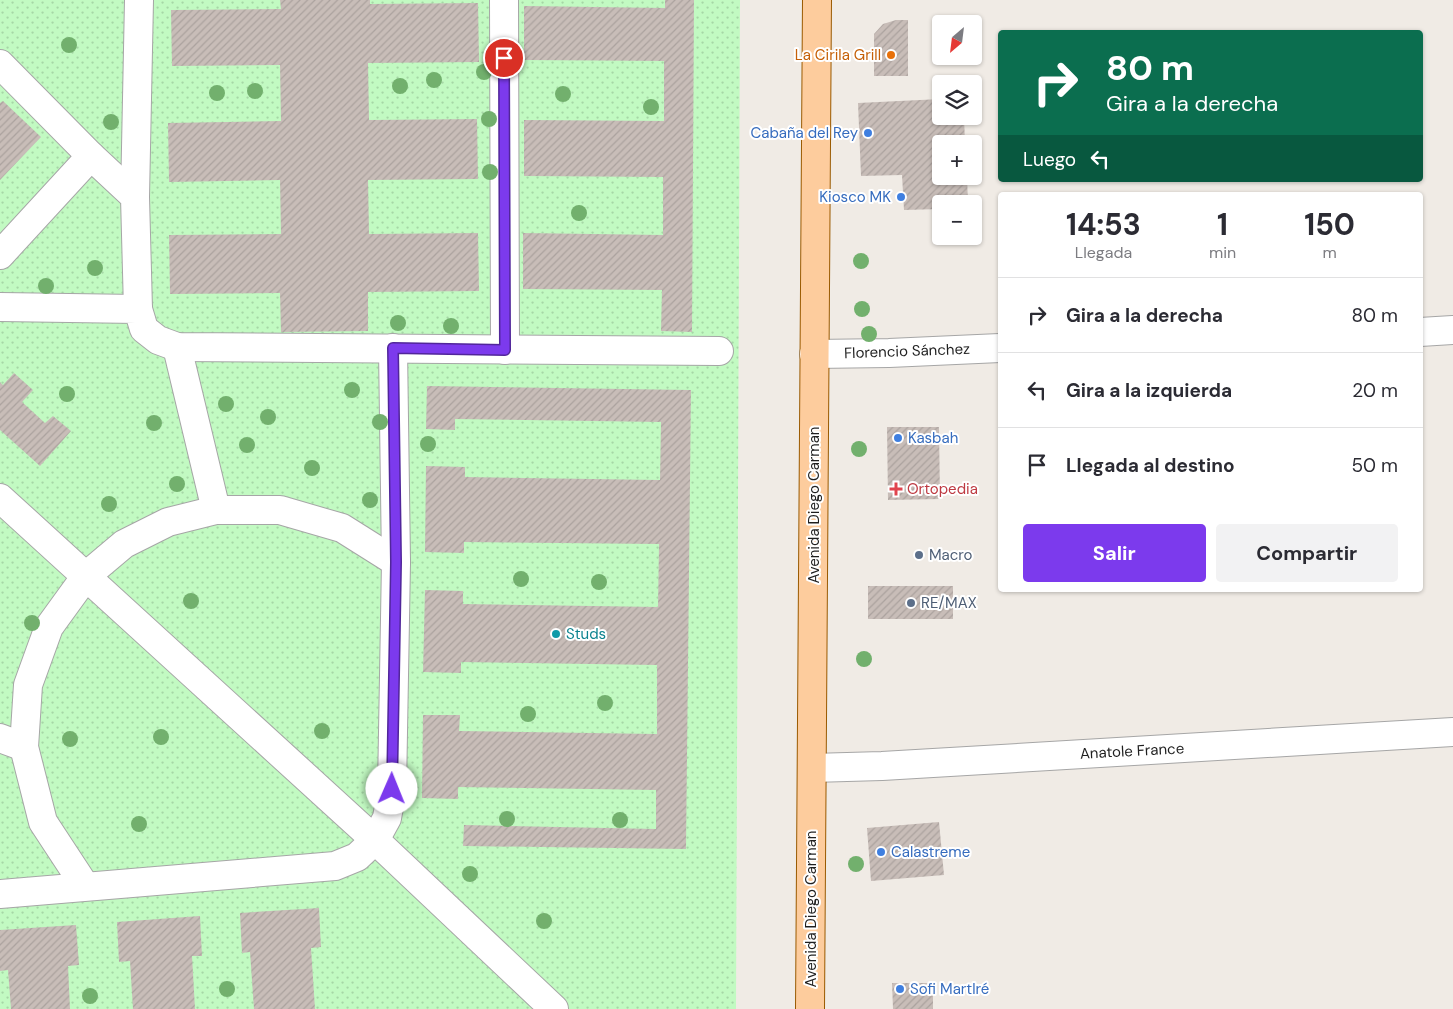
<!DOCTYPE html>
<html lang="es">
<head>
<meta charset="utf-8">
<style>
  :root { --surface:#fff; --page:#f2f2f3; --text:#2b2b33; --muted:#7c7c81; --line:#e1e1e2; --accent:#7c3aed }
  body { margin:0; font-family:"DM Sans",sans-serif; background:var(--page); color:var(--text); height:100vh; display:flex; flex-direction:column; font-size:19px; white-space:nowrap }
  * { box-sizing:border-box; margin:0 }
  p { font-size:16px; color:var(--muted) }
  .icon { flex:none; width:28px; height:28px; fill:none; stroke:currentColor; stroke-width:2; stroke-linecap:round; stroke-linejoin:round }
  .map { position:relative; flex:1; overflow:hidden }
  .sheet { position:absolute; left:998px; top:192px; width:425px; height:400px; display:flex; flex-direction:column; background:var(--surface); border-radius:5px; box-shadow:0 1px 4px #0004 }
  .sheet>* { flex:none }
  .banner { position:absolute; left:998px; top:30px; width:425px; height:152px; border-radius:5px; box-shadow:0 1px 4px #0004; background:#0b6e4f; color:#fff; overflow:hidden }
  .needle { width:32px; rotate:208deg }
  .fabs { position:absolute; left:932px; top:15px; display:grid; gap:10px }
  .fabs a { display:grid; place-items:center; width:50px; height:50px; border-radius:5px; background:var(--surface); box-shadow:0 1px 4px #0004; font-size:25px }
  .pin { position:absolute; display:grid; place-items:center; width:42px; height:42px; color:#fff; margin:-21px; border:2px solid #fff; border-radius:50%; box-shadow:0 1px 5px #0007 }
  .me { position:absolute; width:55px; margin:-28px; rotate:1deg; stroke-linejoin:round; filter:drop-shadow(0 0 4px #0008) }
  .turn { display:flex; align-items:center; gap:18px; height:105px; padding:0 25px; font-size:22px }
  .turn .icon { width:65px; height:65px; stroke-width:2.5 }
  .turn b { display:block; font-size:35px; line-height:42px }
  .then { display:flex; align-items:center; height:48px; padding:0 25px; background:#0003; gap:10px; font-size:19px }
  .eta { display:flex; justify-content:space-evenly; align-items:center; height:85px; text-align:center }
  .eta b { font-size:30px; font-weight:700; line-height:35px }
  .action { display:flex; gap:10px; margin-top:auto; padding:10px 25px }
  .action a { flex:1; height:58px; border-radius:5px; background:var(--accent); color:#fff; font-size:20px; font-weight:700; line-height:58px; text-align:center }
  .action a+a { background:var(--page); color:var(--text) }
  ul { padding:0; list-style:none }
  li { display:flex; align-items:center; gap:15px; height:75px; padding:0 25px; border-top:1px solid var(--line) }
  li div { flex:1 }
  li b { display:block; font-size:19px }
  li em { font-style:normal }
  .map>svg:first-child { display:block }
  .park { fill:url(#park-dots) }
  .building { fill:url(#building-hatch) }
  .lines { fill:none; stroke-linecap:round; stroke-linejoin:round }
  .minor-casing { stroke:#a6a6a6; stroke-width:30 }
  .major-casing { stroke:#9a5a00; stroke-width:30 }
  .minor { stroke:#fff; stroke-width:28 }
  .major { stroke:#fdcc9d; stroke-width:28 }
  .tree { fill:#72b06d }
  .route-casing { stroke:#51269a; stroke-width:12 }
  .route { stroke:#7c3aed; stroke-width:9 }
  .food-dot { fill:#e8710a; stroke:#fff; stroke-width:2 }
  .shop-dot { fill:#3f7fe0; stroke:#fff; stroke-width:2 }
  .health-dot { fill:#e0444e; stroke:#fff; stroke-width:2 }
  .service-dot { fill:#5c6f8a; stroke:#fff; stroke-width:2 }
  .culture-dot { fill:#0f9aa8; stroke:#fff; stroke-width:2 }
  .labels { text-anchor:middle; stroke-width:4; stroke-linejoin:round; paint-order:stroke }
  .food-label { font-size:15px; fill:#c56008; stroke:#fff; text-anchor:end }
  .shop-label { font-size:15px; fill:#366cbe; stroke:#fff; text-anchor:start }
  .street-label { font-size:15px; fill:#1f1f1f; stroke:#fff }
  .health-label { font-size:15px; fill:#be3a42; stroke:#fff; text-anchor:start }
  .service-label { font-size:15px; fill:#4e5e75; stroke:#fff; text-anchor:start }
  .culture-label { font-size:15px; fill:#0d838f; stroke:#fff; text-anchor:start }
</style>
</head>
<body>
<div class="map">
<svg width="1453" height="1009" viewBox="0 0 1453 1009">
  <defs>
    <pattern id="park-dots" width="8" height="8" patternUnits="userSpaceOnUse" patternTransform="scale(1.25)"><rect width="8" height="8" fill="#c2fac2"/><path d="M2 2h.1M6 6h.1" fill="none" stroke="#a6d6a6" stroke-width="1.8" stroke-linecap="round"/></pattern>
    <pattern id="building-hatch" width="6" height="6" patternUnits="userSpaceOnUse" patternTransform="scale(1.25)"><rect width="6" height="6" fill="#c8bdb8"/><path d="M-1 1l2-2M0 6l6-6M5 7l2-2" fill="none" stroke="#aba29e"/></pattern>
  </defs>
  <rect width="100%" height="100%" fill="#f0ebe5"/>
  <!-- park -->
  <polygon class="park" points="0,0 740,0 736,1009 0,1009"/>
  <!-- building -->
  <g class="building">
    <polygon points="280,0 370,0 370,4 478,3 479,62 368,63 369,120 477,119 478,179 368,180 369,234 478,233 479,291 368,292 368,331 281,332 280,293 170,294 169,235 281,234 280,180 169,182 168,123 281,121 280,65 172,66 171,10 281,9"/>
    <polygon points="665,0 694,0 692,332 661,331 662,290 523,289 523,233 663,235 663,177 524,176 524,120 664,121 664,61 524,60 524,6 665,8"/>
    <polygon points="896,20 908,20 908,76 874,76 874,34 883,24"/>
    <polygon points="941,99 941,116 964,116 965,144 941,144 941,176 967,176 968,204 941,204 941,209 904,210 902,175 861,176 858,103"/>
    <polygon points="3,101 41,137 0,180 0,103"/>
    <polygon points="14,373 33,390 22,402 45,423 53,416 71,431 40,466 0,430 0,382 3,385"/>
    <polygon points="427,386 691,390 686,849 463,846 464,825 656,829 656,790 458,787 458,799 422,798 423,715 460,715 459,731 657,734 657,665 461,662 461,673 423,672 425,590 463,591 463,604 658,607 659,544 464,542 464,553 425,552 426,466 465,467 465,477 660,480 661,422 455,419 455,430 426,429"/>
    <polygon points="887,427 939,427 940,499 888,500"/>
    <rect x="868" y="586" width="85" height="33"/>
    <polygon points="939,822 944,875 871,881 867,828"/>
    <polygon points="319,908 321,947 311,948 315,1009 254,1009 250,952 242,953 240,913"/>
    <polygon points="200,916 202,956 192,956 195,1009 133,1009 130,961 119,962 117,922"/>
    <polygon points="76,925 79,965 68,966 70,1009 11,1009 8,970 0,971 0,930"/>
    <polygon points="892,983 933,983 933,1009 893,1009"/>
  </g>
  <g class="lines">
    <defs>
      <g id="minor">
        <polyline points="504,0 505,350"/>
        <polyline points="0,64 91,156 135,197 138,309"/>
        <polyline points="135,197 139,0"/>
        <polyline points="0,255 91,156"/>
        <polyline points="0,307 138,309 144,329 158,340 177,347 719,351"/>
        <polyline points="1420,332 1453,330"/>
        <polyline points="177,347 216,510"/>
        <polyline points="814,354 889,353 1000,348"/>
        <polyline points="0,498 375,840 554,1009"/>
        <polyline points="0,738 24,747"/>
        <polyline points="812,768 882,766 1453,732"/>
        <polyline points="85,886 43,822 24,747 28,685 49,627 86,576 124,544 168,522 216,510 280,510 342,528 396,562"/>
        <polyline points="0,894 335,866 357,857 375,840 387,818 392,789 396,562 393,348"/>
      </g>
      <polyline id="major" points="810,1009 817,0"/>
    </defs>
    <!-- minor casing -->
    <use href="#minor" class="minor-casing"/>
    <!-- major casing -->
    <use href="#major" class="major-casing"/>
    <!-- minor -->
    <use href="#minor" class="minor"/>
    <!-- major -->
    <use href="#major" class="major"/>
  </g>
  <!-- trees -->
  <g class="tree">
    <circle cx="69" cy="45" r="8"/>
    <circle cx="484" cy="72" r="8"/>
    <circle cx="434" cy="80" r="8"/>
    <circle cx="400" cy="86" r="8"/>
    <circle cx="255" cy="91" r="8"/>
    <circle cx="217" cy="93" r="8"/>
    <circle cx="563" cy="94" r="8"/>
    <circle cx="651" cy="107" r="8"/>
    <circle cx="489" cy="119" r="8"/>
    <circle cx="111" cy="122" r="8"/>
    <circle cx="490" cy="172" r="8"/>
    <circle cx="579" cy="213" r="8"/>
    <circle cx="861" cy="261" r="8"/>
    <circle cx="95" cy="268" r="8"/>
    <circle cx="46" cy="286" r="8"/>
    <circle cx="862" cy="309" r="8"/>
    <circle cx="398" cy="323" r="8"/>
    <circle cx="451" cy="326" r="8"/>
    <circle cx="869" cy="334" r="8"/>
    <circle cx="352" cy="390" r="8"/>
    <circle cx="67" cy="394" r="8"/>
    <circle cx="226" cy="404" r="8"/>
    <circle cx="268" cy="417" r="8"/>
    <circle cx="380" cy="422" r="8"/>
    <circle cx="154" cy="423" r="8"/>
    <circle cx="428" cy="444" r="8"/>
    <circle cx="247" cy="445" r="8"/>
    <circle cx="859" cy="449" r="8"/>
    <circle cx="312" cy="468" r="8"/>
    <circle cx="177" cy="484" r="8"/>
    <circle cx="370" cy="500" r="8"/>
    <circle cx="109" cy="504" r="8"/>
    <circle cx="521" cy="579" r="8"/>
    <circle cx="599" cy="582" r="8"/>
    <circle cx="191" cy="601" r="8"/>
    <circle cx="32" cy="623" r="8"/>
    <circle cx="864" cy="659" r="8"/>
    <circle cx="605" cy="703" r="8"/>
    <circle cx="528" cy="714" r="8"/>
    <circle cx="322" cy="731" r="8"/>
    <circle cx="161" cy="737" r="8"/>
    <circle cx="70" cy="739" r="8"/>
    <circle cx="507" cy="819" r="8"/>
    <circle cx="620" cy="820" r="8"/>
    <circle cx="139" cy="824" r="8"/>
    <circle cx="856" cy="864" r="8"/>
    <circle cx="470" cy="874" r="8"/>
    <circle cx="544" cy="921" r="8"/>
    <circle cx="227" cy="989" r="8"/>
    <circle cx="90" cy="996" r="8"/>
  </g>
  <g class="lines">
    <defs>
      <polyline id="route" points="392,789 396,562 393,348 505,350 504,58"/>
    </defs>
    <!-- route casing -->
    <use href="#route" class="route-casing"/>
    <!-- route -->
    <use href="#route" class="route"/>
  </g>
  <!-- markers -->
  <circle class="food-dot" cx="891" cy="55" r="5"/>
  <g class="shop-dot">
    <circle cx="868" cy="133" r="5"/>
    <circle cx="901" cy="197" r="5"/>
    <circle cx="898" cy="438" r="5"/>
    <circle cx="881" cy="852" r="5"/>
    <circle cx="900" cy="989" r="5"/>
  </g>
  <path class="health-dot" d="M893.5 481.5h5v5h5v5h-5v5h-5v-5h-5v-5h5z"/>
  <g class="service-dot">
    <circle cx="919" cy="555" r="5"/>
    <circle cx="911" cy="603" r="5"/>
  </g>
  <circle class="culture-dot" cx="556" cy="634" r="5"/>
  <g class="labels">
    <!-- food labels -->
    <g class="food-label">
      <text x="881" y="60">La Cirila Grill</text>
    </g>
    <!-- shop labels -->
    <g class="shop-label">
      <text x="858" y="138" text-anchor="end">Cabaña del Rey</text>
      <text x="891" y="202" text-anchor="end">Kiosco MK</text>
      <text x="908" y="443">Kasbah</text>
      <text x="891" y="857">Calastreme</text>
      <text x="910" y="994">Sofi Martlré</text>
    </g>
    <!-- street labels -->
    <g class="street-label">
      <text transform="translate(907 351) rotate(-2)" y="5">Florencio Sánchez</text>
      <text transform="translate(814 505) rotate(-90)" y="5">Avenida Diego Carman</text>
      <text transform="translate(1132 751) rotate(-3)" y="5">Anatole France</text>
      <text transform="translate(811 909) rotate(-90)" y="5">Avenida Diego Carman</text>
    </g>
    <!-- health labels -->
    <g class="health-label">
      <text x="907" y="494">Ortopedia</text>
    </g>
    <!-- service labels -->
    <g class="service-label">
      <text x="929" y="560">Macro</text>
      <text x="921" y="608">RE/MAX</text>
    </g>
    <!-- culture labels -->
    <g class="culture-label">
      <text x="566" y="639">Studs</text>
    </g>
  </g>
</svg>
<div class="fabs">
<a><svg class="needle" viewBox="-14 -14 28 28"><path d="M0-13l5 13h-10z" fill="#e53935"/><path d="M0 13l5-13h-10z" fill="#7c7c81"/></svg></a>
<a><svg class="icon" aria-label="layers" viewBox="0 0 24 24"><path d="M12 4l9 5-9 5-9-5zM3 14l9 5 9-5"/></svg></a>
<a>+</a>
<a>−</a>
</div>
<div class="pin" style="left:504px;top:58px;background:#d93025"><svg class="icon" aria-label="arrive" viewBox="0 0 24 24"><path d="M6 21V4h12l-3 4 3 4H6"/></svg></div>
<svg class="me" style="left:392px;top:789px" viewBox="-20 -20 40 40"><circle r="19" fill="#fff"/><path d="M0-13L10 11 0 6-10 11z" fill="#7c3aed"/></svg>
<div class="banner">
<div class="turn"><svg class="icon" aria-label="right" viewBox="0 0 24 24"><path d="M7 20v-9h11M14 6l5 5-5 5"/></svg><div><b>80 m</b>Gira a la derecha</div></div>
<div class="then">Luego<svg class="icon" aria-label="left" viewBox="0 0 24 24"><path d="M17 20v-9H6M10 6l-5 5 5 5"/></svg></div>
</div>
<section class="sheet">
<div class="eta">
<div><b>14:53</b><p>Llegada</p></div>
<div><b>1</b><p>min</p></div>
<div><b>150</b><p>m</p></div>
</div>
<ul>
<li><svg class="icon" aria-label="right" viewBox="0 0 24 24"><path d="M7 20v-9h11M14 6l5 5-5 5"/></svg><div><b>Gira a la derecha</b></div><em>80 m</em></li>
<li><svg class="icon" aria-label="left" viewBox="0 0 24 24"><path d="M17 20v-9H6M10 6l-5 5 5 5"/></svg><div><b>Gira a la izquierda</b></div><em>20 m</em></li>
<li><svg class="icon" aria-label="arrive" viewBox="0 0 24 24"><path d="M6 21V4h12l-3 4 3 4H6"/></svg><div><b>Llegada al destino</b></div><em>50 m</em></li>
</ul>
<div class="action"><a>Salir</a><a>Compartir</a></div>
</section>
</div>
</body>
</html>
